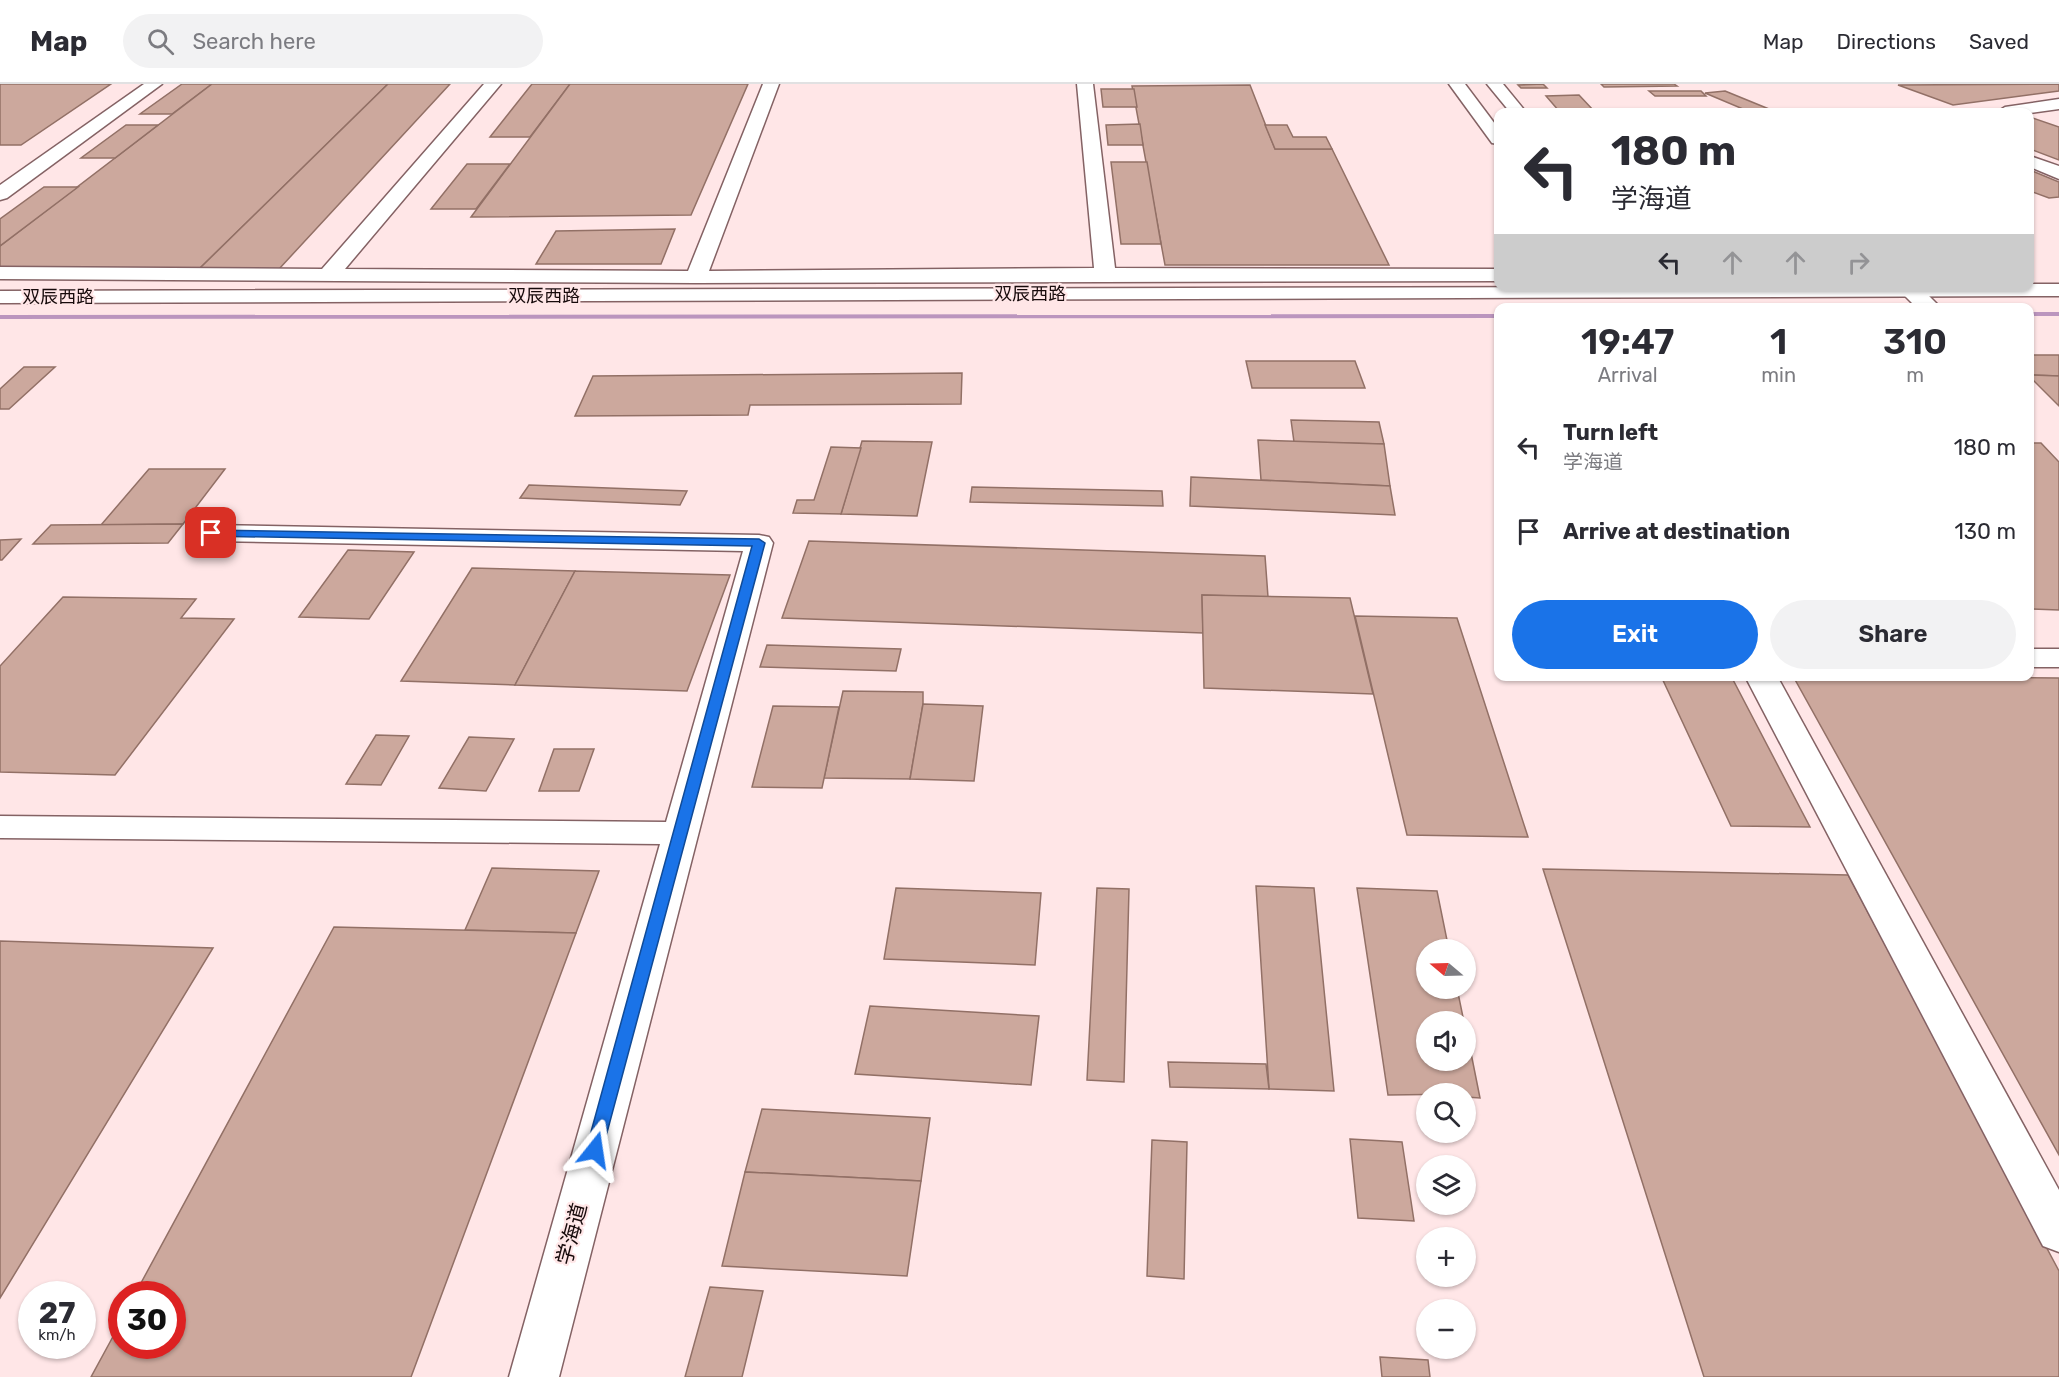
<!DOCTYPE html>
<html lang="en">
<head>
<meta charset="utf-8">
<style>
  :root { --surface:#fff; --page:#f2f2f3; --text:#2b2b33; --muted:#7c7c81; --line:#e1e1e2; --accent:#1a73e8 }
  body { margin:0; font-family:Rubik,"Noto Sans SC",sans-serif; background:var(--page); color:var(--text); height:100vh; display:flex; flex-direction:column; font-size:22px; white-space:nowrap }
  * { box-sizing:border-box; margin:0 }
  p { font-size:20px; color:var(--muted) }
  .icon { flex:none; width:33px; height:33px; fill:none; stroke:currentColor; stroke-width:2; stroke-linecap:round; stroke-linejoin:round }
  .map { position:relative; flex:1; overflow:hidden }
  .side { position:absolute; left:1494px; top:219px; width:540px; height:378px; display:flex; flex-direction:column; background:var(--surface); border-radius:12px; box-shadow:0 2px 4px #0004 }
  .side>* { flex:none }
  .banner { position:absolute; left:1494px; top:24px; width:540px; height:183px; border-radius:12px; box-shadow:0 2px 4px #0004; background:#fff; color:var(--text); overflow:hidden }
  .needle { width:39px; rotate:289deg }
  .tools { position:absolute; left:1416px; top:855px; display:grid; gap:12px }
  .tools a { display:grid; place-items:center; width:60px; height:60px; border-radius:50%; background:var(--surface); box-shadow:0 2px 4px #0004; font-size:30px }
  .speed { position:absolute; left:18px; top:1197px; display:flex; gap:12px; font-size:30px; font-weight:700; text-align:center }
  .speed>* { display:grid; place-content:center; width:78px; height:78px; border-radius:50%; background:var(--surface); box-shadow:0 2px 4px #0004; line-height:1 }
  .speed small { font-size:15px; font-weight:400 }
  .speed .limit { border:9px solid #d22; background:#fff; color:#111 }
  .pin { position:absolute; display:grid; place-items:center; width:51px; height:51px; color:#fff; margin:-26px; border-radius:12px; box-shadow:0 3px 9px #0006 }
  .me { position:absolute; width:66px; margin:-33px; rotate:15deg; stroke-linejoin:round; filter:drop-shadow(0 0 4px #0008) }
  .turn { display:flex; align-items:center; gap:21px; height:126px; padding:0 18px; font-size:27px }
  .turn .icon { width:78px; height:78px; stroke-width:2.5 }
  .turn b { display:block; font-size:42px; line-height:51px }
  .lanes { display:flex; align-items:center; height:57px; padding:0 18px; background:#0003; justify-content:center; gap:30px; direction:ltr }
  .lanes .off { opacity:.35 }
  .eta { display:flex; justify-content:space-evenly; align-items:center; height:102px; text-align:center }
  .eta b { font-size:36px; font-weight:600; line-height:42px }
  .primary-button { display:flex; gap:12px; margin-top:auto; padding:12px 18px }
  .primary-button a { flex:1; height:69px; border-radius:36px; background:var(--accent); color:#fff; font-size:24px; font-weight:600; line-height:69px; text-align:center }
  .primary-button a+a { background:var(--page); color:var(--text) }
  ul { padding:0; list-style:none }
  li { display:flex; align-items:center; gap:18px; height:84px; padding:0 18px }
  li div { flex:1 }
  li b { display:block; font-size:22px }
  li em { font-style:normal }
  header { display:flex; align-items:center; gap:36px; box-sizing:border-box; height:84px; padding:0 30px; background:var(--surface); border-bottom:2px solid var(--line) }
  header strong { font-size:28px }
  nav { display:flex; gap:33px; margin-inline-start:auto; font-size:21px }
  .search { width:420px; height:54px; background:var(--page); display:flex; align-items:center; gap:15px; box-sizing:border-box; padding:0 21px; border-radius:33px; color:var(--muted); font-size:22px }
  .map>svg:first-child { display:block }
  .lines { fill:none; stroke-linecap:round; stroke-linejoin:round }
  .stream { fill:#bb95be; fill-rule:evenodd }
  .building { fill:#cca89d; stroke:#927066; stroke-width:1.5 }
  .minor-casing { stroke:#846264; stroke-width:3 }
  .major-casing { stroke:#846264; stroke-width:3 }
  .minor { fill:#fff; fill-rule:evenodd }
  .major { fill:#fff; fill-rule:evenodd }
  .route { fill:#1a73e8; stroke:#114b97; stroke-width:1.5 }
  .labels { text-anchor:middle; stroke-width:4.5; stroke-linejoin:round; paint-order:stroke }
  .far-street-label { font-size:18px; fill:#170a0b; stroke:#ffe6e7 }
  .street-label { font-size:21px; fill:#170a0b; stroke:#ffe6e7 }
</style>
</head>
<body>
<header>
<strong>Map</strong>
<div class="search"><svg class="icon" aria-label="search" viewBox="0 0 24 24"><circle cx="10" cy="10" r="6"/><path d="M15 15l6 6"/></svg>Search here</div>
<nav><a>Map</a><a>Directions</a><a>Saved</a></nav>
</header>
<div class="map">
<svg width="2059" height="1293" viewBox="0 0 2059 1293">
  <rect width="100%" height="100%" fill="#ffe6e7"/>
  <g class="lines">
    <!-- stream -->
    <g class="stream">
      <rect x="2030" y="228" width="29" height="4"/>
      <polygon points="1498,230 1498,234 0,235 0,231"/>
    </g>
  </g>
  <!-- building -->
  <g class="building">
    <polygon points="0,0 111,0 21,61 0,61"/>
    <polygon points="182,0 212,0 172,30 140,30"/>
    <polygon points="212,0 388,0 197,187 0,186 0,162"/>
    <polygon points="388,0 450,0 279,185 197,187"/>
    <polygon points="532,0 570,0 530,53 490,53"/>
    <polygon points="570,0 748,0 691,131 471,133"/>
    <polygon points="1543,0 1547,4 1521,4 1518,1"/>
    <polygon points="1601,0 1674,0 1677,2 1604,3"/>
    <polygon points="2059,0 2059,7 1953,21 1898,1"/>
    <polygon points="1250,1 1275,65 1332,65 1389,181 1165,181 1132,2"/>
    <polygon points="1101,5 1134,5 1137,23 1103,23"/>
    <polygon points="1649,7 1701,7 1706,12 1655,12"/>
    <polygon points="1725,7 1769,25 1750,28 1705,9"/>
    <polygon points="1579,11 1594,27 1559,27 1546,12"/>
    <polygon points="2030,33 2059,43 2059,76 2030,65"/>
    <polygon points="1140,40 1143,61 1108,61 1106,41"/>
    <polygon points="126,41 158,41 115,74 81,74"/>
    <polygon points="1265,41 1287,41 1293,53 1326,53 1332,65 1275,65"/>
    <polygon points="1111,78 1147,78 1161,160 1121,160"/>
    <polygon points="467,80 510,80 476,125 431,125"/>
    <polygon points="2030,86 2059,98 2059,113 2049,114 2030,107"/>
    <polygon points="44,103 78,103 0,162 0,135"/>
    <polygon points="675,145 661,180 536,180 556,147"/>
    <polygon points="2030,271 2059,271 2059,292 2030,291"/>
    <polygon points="1246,277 1355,277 1365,304 1252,304"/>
    <polygon points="24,283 55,283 9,325 0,325 0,305"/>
    <polygon points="962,289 961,320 750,321 748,331 575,332 593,292"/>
    <polygon points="2030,291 2059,292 2059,322 2030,293"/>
    <polygon points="1291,336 1379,338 1384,360 1294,358"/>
    <polygon points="1258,356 1384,360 1390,402 1261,396"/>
    <polygon points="862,357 932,358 917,432 841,430"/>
    <polygon points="2030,359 2041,359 2059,378 2059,526 2030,525"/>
    <polygon points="831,363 861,364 841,430 793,429 797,416 814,416"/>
    <polygon points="149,385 225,385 183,440 101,441"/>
    <polygon points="1191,393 1390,402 1395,431 1190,422"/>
    <polygon points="529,401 687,407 680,421 520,414"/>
    <polygon points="972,403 1162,407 1163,422 970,418"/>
    <polygon points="183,440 168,459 33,460 51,441"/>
    <polygon points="21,455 2,476 0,476 0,456"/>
    <polygon points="809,457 1265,472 1268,513 1202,511 1203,549 782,534"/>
    <polygon points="348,466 414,468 369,535 299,533"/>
    <polygon points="472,484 575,487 515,601 401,597"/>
    <polygon points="575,487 730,491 687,607 515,601"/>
    <polygon points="1202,511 1350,514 1373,610 1204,604"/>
    <polygon points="63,513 196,515 181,534 234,535 115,691 0,688 0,582"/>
    <polygon points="1355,532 1457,534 1528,753 1407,751"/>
    <polygon points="767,561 901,565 896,587 760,583"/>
    <polygon points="1661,592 1731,592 1810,743 1731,742"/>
    <polygon points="1793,592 2059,594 2059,1071"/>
    <polygon points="843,607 923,608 923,620 910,695 824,694"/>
    <polygon points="923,620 983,622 974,697 910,695"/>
    <polygon points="773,622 839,623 822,704 752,703"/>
    <polygon points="376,651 409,652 381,701 346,700"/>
    <polygon points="469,653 514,655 486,707 439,704"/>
    <polygon points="554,665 594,665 579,707 539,707"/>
    <polygon points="492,784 599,787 576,849 465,846"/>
    <polygon points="1543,785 1848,791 2059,1187 2059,1293 1704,1293"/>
    <polygon points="1256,802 1314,804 1334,1007 1269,1005"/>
    <polygon points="896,804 1041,809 1035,881 884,875"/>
    <polygon points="1097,804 1129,805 1124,998 1087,996"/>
    <polygon points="1357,804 1437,807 1449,866 1426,866 1426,904 1457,904 1464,938 1426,938 1426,976 1466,976 1466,944 1480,1014 1466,1013 1466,1010 1388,1011"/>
    <polygon points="334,843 576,849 411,1293 91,1293 122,1236 122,1262 172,1262 172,1210 135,1210"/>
    <polygon points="0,857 213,864 0,1214"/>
    <polygon points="870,922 1039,932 1031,1001 855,990"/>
    <polygon points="1168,978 1266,980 1269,1005 1170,1003"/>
    <polygon points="762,1025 930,1034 921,1097 745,1088"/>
    <polygon points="1350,1055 1402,1058 1414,1137 1358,1134"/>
    <polygon points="1152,1056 1187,1058 1184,1195 1147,1192"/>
    <polygon points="745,1088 921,1097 907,1192 722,1182"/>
    <polygon points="710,1203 763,1207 742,1293 685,1293"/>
    <polygon points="1380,1273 1428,1276 1430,1293 1382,1293"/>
  </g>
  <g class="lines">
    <defs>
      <g id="minor">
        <polygon points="144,0 162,0 7,114 0,116 0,101"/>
        <polygon points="484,0 501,0 345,185 688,187 763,0 779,0 709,187 1094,184 1077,0 1093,0 1115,184 1498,185 1498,197 696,199 0,195 0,183 322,185"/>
        <polygon points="1449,0 1465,0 1498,44 1498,60 1492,59"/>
        <polygon points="1487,0 1503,0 1526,28 1510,28"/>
        <polygon points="2059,15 2059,25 2030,29 1997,28 2005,23"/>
        <polygon points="2030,72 2059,82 2059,95 2030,83"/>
        <polygon points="1903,202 1919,202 1941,224 1917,224 1900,207"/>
        <polygon points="211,441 759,451 769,453 773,459 559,1293 509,1293 660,760 0,754 0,732 666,738 743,467 211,457 201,455 197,449 201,443"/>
        <rect x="2030" y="565" width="29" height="18"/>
        <polygon points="1745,592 1777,592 2059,1106 2059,1168 2043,1162"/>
      </g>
      <polygon id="major" points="2030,200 2059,200 2059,212 0,219 0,207 2030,202"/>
    </defs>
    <!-- minor casing -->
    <use href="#minor" class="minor-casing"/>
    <!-- major casing -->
    <use href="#major" class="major-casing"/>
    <!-- minor -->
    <use href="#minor" class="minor"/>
    <!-- major -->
    <use href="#major" class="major"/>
  </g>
  <!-- route -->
  <polygon class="route" points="211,446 759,455 765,459 601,1071 588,1071 586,1066 752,462 207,452 205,449"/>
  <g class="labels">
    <!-- far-street labels -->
    <g class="far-street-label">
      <text x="1030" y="216">双辰西路</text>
      <text x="544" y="218">双辰西路</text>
      <text x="58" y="219">双辰西路</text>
    </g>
    <!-- street labels -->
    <g class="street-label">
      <text transform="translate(572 1150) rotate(-75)" y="7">学海道</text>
    </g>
  </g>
</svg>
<div class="tools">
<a><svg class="needle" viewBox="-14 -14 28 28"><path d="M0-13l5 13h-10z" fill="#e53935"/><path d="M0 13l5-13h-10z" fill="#7c7c81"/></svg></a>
<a><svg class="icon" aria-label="sound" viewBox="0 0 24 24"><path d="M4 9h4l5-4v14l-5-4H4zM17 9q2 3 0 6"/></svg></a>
<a><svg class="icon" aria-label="search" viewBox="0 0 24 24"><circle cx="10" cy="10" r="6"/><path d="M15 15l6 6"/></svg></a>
<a><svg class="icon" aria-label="layers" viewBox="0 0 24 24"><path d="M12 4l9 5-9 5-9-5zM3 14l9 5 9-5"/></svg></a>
<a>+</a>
<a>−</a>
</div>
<div class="speed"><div>27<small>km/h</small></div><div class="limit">30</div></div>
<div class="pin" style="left:211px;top:449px;background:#d93025"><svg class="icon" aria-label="arrive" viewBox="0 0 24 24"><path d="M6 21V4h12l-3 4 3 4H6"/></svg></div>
<svg class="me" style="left:595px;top:1066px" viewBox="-20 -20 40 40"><path d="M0-17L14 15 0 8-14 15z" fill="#1a73e8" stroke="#fff" stroke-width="4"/></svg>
<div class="banner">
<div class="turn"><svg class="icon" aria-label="left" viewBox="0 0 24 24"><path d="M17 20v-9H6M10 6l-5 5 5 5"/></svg><div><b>180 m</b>学海道</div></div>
<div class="lanes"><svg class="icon" aria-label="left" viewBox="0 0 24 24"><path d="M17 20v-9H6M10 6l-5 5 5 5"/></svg><svg class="icon off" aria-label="ahead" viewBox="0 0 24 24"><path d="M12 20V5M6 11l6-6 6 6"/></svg><svg class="icon off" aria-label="ahead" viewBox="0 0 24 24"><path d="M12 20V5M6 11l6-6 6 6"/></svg><svg class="icon off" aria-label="right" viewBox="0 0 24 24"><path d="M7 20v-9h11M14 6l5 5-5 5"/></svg></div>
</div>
<section class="side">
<div class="eta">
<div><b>19:47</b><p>Arrival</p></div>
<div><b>1</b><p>min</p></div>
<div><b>310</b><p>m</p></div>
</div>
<ul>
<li><svg class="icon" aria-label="left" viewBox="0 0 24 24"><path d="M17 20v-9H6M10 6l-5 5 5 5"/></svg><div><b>Turn left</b><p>学海道</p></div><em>180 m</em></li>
<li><svg class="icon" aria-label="arrive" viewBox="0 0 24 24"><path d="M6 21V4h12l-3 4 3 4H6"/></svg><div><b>Arrive at destination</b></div><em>130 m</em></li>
</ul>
<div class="primary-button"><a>Exit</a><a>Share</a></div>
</section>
</div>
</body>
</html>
